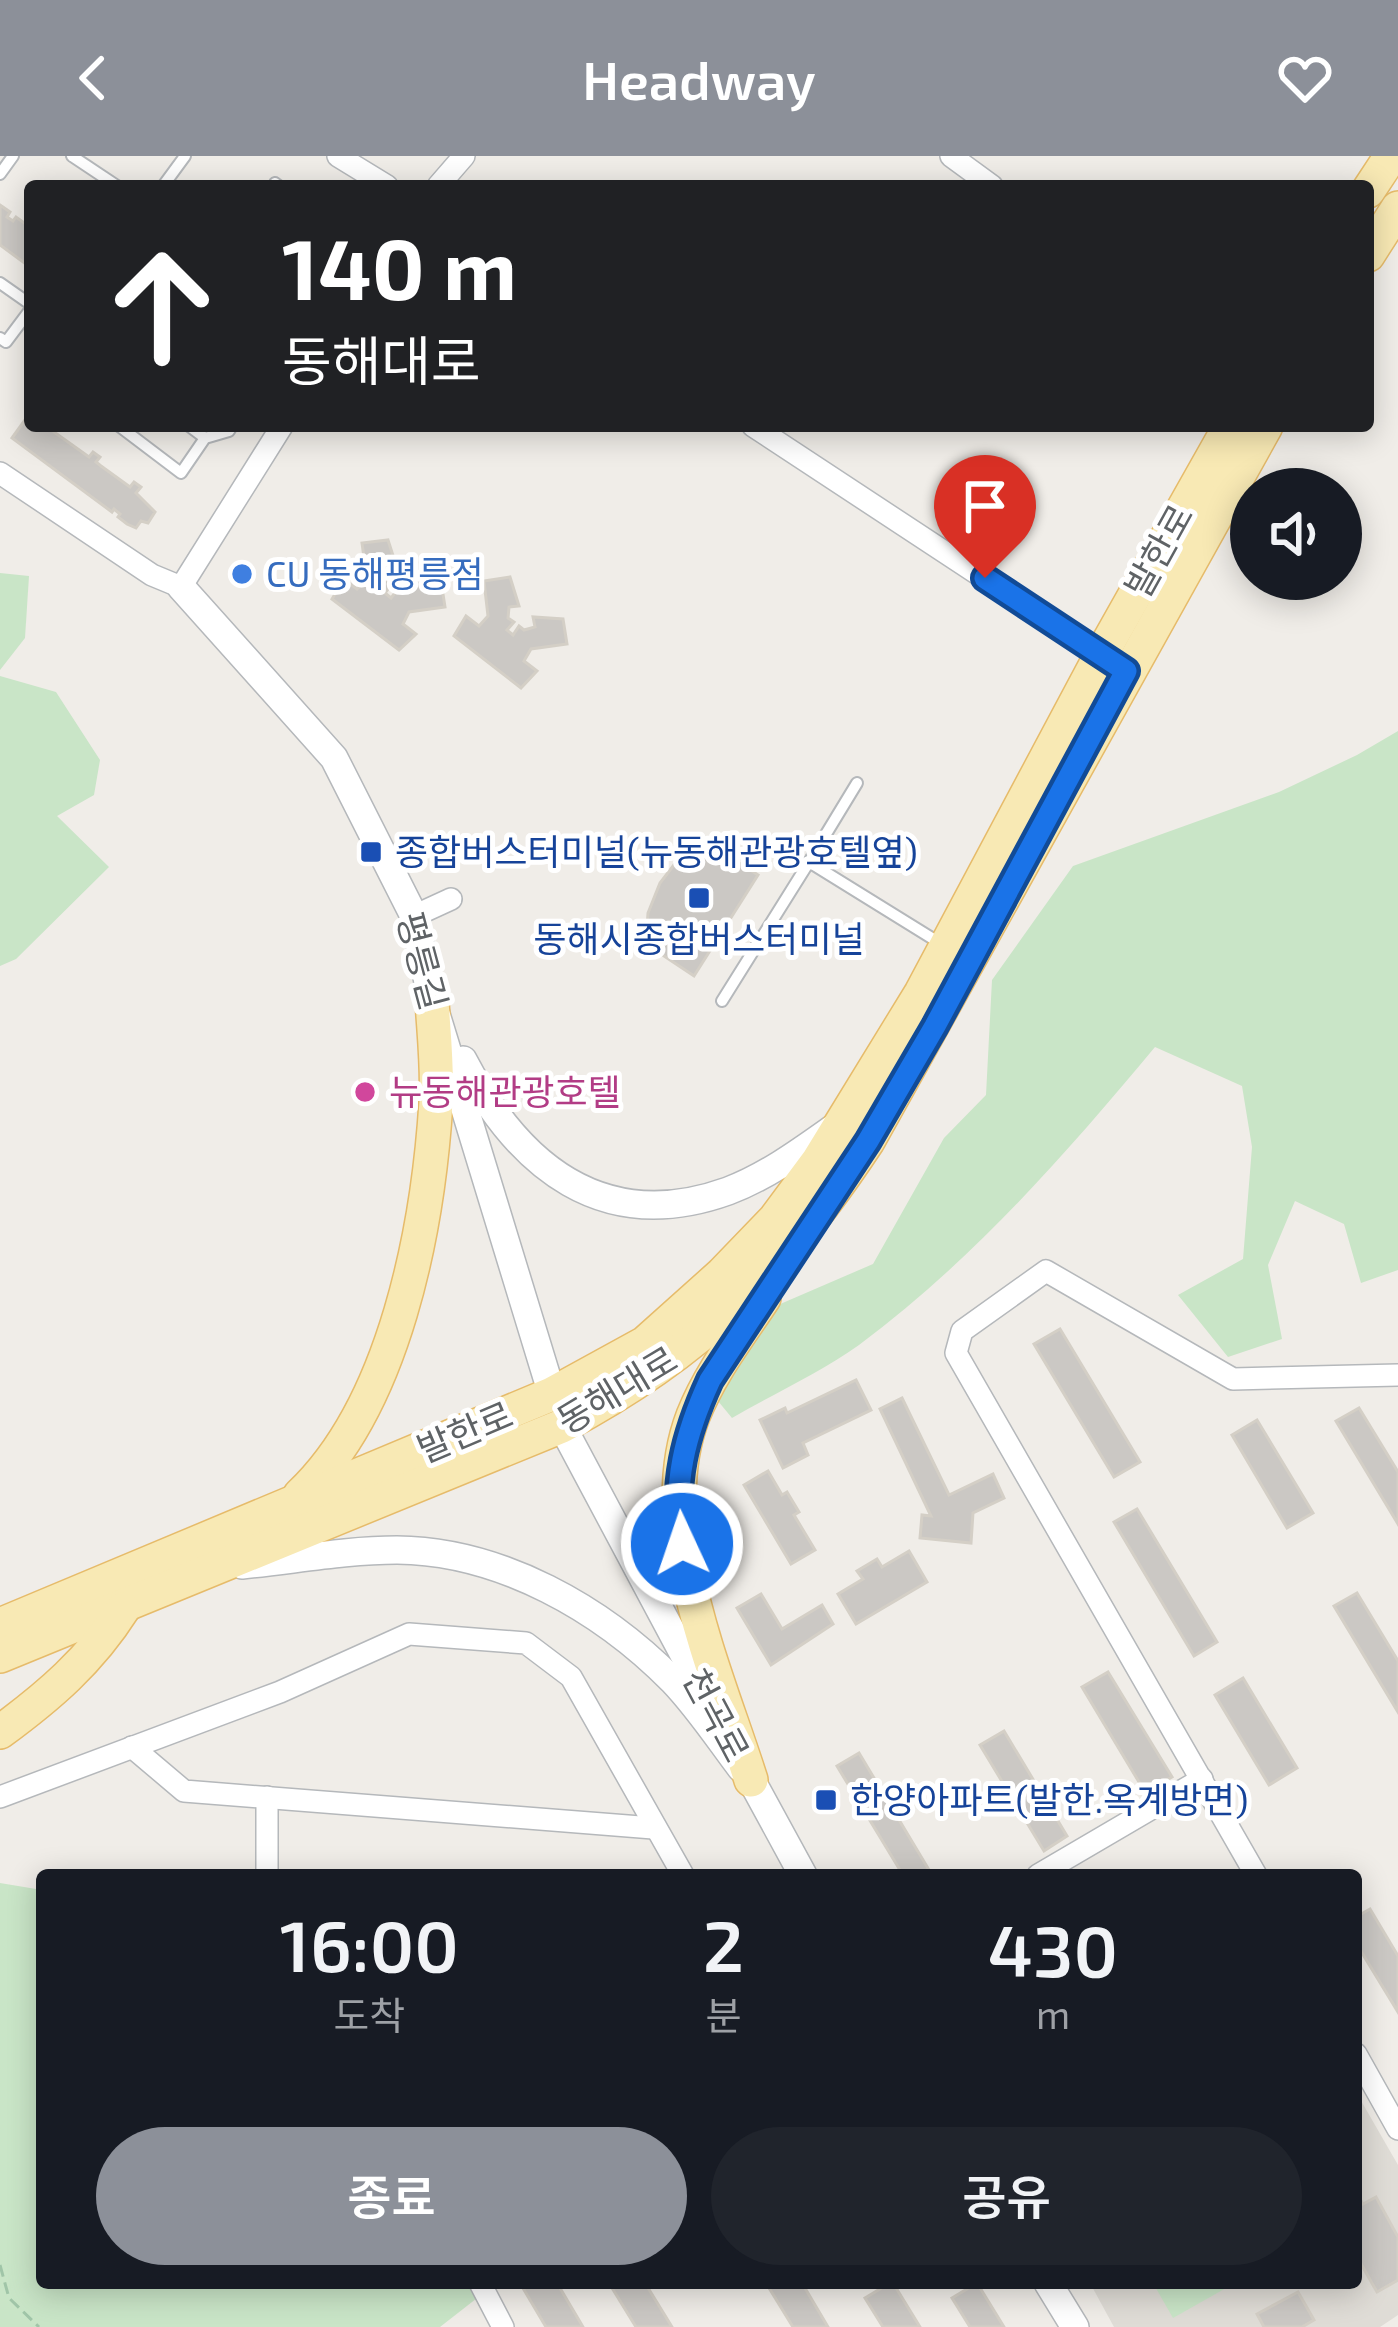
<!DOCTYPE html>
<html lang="ko">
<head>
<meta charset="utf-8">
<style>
  :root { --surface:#171b24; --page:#20242c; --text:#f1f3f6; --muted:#9ea1a6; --accent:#8c9099 }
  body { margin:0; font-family:"Exo 2","Noto Sans KR",sans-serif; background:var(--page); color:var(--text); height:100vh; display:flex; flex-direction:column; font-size:45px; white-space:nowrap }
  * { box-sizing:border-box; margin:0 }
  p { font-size:39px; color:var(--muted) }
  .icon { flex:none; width:66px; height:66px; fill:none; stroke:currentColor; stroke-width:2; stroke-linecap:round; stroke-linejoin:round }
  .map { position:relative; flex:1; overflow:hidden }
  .side { position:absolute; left:36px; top:1713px; width:1326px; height:420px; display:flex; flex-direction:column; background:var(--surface); border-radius:12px; box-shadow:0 6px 30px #0003 }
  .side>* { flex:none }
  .top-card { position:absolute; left:24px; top:24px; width:1350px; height:252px; border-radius:12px; box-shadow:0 6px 30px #0003; background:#202124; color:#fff; overflow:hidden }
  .fabs { position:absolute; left:1230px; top:312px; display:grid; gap:24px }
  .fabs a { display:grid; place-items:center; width:132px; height:132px; border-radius:50%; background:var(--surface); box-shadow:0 6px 30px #0003; font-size:60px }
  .pin { position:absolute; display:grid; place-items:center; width:102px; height:102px; color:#fff; margin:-123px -51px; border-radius:50% 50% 50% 0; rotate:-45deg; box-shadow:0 0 12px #0007 }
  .pin .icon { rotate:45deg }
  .me { position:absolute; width:132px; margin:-66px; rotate:357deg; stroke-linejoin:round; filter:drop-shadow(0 0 9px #0008) }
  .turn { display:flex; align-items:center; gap:42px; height:252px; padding:0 60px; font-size:54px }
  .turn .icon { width:156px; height:156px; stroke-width:2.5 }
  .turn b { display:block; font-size:84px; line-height:102px }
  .eta { display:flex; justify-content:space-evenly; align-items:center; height:204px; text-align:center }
  .eta b { font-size:72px; font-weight:600; line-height:84px }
  .button { display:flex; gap:24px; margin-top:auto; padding:24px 60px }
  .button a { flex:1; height:138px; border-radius:72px; background:var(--accent); color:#fff; font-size:48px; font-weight:600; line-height:138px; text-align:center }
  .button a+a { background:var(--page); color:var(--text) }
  header { display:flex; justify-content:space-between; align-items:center; height:156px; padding:0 60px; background:var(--accent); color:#fff; font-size:54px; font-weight:600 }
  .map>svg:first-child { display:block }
  .education { fill:#dfdcd6 }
  .green { fill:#c9e5c7 }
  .building { fill:#cbc8c4; stroke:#d4cfc6; stroke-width:3 }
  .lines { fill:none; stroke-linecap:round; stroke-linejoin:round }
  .service-casing { stroke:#b5b8bb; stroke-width:14 }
  .minor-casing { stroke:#b5b8bb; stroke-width:24 }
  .tertiary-casing { stroke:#b5b8bb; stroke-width:30 }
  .primary-casing { stroke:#e6bb6a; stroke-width:36 }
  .path { stroke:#a0c5a8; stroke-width:3; stroke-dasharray:12 6; stroke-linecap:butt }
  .service { stroke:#fff; stroke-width:10 }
  .minor { stroke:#fff; stroke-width:21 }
  .tertiary { stroke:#fff; stroke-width:27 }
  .primary { stroke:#f8e9b4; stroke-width:33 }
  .route-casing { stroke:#114b97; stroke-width:30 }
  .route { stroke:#1a73e8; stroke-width:21 }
  .shop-dot { fill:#3f7fe0; stroke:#fff; stroke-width:4.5 }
  .transit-dot { fill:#1a4fb4; stroke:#fff; stroke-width:4.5 }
  .hotel-dot { fill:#d1479c; stroke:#fff; stroke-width:4.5 }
  .labels { text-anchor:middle; stroke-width:10; stroke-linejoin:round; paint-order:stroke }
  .street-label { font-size:36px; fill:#5f6366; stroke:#fff }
  .shop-label { font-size:36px; fill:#366cbe; stroke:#fff; text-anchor:start }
  .transit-label { font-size:36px; fill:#164399; stroke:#fff; text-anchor:start }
  .hotel-label { font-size:36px; fill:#b23c85; stroke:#fff; text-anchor:start }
</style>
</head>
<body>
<header><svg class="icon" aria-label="back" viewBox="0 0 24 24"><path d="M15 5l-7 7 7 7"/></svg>Headway<svg class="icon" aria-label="heart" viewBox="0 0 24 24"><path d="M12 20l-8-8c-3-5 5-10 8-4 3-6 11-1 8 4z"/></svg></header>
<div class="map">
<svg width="1398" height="2171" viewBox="0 0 1398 2171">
  <rect width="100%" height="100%" fill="#f0ede8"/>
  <!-- education -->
  <polygon class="education" points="1356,1936 1398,2009 1398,2159 1380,2171 1114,2171 1090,2127 1356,2127"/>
  <!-- green -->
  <g class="green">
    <polygon points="0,417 29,420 25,482 0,514"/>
    <polygon points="0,520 56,536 100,604 94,639 57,660 109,711 16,803 0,810"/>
    <path d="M1398 575V1114L1361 1127 1344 1068 1295 1045 1268 1109 1282 1183 1228 1201 1178 1139 1243 1103 1252 991 1242 930 1155 891C1065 999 973 1104 859 1189 820 1217 773 1238 732 1262L699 1222 771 1152 873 1108 944 982 986 939 992 824 1073 710 1279 636 1357 599Z"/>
    <polygon points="0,1727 42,1734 42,2127 472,2127 481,2139 440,2171 0,2171"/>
    <polygon points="1153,2127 1235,2127 1173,2162"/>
  </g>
  <!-- building -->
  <g class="building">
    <polygon points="0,49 10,56 7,61 13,65 16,61 30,71 30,111 0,89"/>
    <polygon points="30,257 30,270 57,270 54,276 89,301 93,296 100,301 96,306 101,310 130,331 134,326 141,331 136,337 155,356 148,367 141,365 136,372 127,368 118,361 120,358 114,353 112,356 12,282"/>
    <polygon points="388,384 397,412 387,414 387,425 392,428 385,437 391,442 398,433 403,437 413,434 412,424 441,425 445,451 409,456 403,468 416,478 399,494 332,443 344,423 357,433 367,423 362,387"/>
    <polygon points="510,421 519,450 509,451 508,462 514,466 507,474 513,479 519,470 524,474 535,471 533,461 563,463 567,488 531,493 524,505 537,515 521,532 454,480 466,460 479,470 488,460 484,425"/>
    <polygon points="711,689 758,719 694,820 646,788 648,757 660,727 680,701"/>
    <polygon points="1060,1173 1140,1306 1114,1321 1034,1188"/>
    <polygon points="856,1224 871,1254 803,1287 808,1299 783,1312 760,1264 785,1252 787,1257"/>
    <polygon points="902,1242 949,1339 993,1318 1004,1342 973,1357 971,1387 920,1382 922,1359 931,1360 880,1253"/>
    <polygon points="1359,1252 1398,1316 1398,1368 1336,1265"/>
    <polygon points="1257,1264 1313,1357 1287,1372 1232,1279"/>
    <polygon points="768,1315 782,1339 787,1336 799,1356 794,1359 815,1394 791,1408 744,1329"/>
    <polygon points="1137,1353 1217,1486 1194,1500 1114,1366"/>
    <polygon points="909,1395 927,1426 856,1468 838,1438 863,1423 857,1415 877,1403 882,1411"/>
    <polygon points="1357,1437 1398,1505 1398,1556 1334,1450"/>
    <polygon points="761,1438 782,1473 822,1449 833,1468 771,1509 737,1452"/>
    <polygon points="1108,1516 1172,1621 1145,1636 1082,1531"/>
    <polygon points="1243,1522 1297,1612 1269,1629 1215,1539"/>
    <polygon points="1004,1575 1067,1680 1044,1695 980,1589"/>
    <polygon points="859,1597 932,1719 903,1719 837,1610"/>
    <polygon points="1370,1753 1398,1800 1398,1856 1356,1787 1356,1761"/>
    <polygon points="1356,2036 1363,2048 1376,2041 1398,2081 1398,2124 1377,2136 1356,2099"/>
    <polygon points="520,2127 557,2127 583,2171 546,2171"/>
    <polygon points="609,2127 645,2127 672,2171 636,2171"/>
    <polygon points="766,2127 802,2127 828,2171 793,2171"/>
    <polygon points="890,2127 893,2127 920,2171 883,2171 865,2142"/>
    <polygon points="977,2127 1004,2171 970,2171 952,2142"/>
    <polygon points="1298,2136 1314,2164 1302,2171 1264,2171 1257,2158"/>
  </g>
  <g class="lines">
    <defs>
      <g id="service">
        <polyline points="72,0 117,30"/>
        <polyline points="0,18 13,0"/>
        <polyline points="275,27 279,30"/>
        <polyline points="163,30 185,0"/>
        <polyline points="0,127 30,148"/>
        <polyline points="0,182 6,186 30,154"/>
        <polyline points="119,270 181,317 205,282 229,275 232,270"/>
        <polyline points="189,270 205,282"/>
        <polyline points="809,706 857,627"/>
        <polyline points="722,845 809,706 943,789"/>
      </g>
      <g id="minor">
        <polyline points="338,0 387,30"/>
        <polyline points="951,0 992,30"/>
        <polyline points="438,30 464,0"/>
        <polyline points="753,270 1101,499"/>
        <polyline points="0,317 152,419 181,431 282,270"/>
        <polyline points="414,760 451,743"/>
        <polyline points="132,1591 184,1635 653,1672"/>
        <polyline points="0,1641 280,1536 409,1478 526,1487 571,1521 683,1719"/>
        <polyline points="267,1641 267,1719"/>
        <polyline points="1038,1719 1202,1623"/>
        <polyline points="1256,1719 956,1197 962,1175 1046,1115 1233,1223 1398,1219"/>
        <polyline points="1356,1898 1398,1973"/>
        <polyline points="480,2127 503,2171"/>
      </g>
      <g id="tertiary">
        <polyline points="181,431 334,602 414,760 432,845 552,1238"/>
        <path d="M463 904C519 1011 603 1080 728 1035 768 1020 804 993 838 969"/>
        <polyline points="562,1270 715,1557"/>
        <path d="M242 1409C293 1404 346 1394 397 1394 501 1395 602 1453 673 1525 698 1551 719 1583 741 1612"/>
        <polyline points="742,1607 803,1719"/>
        <polyline points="1048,2127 1075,2171"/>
      </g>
      <g id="primary">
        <polyline points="1368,35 1391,0"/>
        <polyline points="1368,99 1398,52"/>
        <path d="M300 1339C395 1249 428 1073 436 946 438 913 434 878 432 845"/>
        <polyline points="0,1469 552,1238 645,1187 722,1118 775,1063 818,1005 921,837 1101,499 1230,270"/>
        <path d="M0 1500 562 1270C700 1197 783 1114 868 985L1266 270"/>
        <path d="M0 1576C49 1540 90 1505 123 1453"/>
        <path d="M751 1624C717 1516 650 1372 693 1260 710 1217 739 1180 764 1142"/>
      </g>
    </defs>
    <!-- service casing -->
    <use href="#service" class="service-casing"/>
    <!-- minor casing -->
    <use href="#minor" class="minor-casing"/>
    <!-- tertiary casing -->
    <use href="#tertiary" class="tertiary-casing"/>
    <!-- primary casing -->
    <use href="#primary" class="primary-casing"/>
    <!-- path -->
    <polyline class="path" points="0,2109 9,2142 39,2171"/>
    <!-- service -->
    <use href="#service" class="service"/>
    <!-- minor -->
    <use href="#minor" class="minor"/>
    <!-- tertiary -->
    <use href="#tertiary" class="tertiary"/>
    <!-- primary -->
    <use href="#primary" class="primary"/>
  </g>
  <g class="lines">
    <defs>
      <path id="route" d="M682 1388C672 1328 685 1278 710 1224L868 985 935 870 1126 515 985 422"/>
    </defs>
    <!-- route casing -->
    <use href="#route" class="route-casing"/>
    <!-- route -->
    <use href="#route" class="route"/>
  </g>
  <!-- markers -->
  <circle class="shop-dot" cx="242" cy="418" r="12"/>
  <g class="transit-dot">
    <rect x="359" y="684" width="24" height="24" rx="6"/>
    <rect x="687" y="730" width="24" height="24" rx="6"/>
    <rect x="814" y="1632" width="24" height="24" rx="6"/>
  </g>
  <circle class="hotel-dot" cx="365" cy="936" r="12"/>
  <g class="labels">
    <!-- street labels -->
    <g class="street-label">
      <text transform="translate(1159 395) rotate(-61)" y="13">발한로</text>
      <text transform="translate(422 805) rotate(75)" y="13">평릉길</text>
      <text transform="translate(617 1234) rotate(-31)" y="13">동해대로</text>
      <text transform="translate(465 1276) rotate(-23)" y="13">발한로</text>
      <text transform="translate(716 1559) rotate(62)" y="13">천곡로</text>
    </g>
    <!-- shop labels -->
    <g class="shop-label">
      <text x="266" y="431">CU 동해평릉점</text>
    </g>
    <!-- transit labels -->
    <g class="transit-label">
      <text x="395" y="709">종합버스터미널(뉴동해관광호텔옆)</text>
      <text x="699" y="796" text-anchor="middle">동해시종합버스터미널</text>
      <text x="850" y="1657">한양아파트(발한.옥계방면)</text>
    </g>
    <!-- hotel labels -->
    <g class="hotel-label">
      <text x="389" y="949">뉴동해관광호텔</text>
    </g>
  </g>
</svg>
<div class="fabs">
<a><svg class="icon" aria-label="sound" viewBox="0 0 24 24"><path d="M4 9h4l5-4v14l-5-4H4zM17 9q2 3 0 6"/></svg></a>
</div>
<div class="pin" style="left:985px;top:422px;background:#d93025"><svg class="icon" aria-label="arrive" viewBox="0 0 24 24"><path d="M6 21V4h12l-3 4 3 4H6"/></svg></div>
<svg class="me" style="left:682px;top:1388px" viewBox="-20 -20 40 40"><circle r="17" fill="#1a73e8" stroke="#fff" stroke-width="3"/><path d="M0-11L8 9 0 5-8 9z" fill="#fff"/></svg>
<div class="top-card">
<div class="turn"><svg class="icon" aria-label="ahead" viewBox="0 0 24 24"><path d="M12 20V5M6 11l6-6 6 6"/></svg><div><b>140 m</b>동해대로</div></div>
</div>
<section class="side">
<div class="eta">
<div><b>16:00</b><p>도착</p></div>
<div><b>2</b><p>분</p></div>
<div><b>430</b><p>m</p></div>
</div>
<div class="button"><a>종료</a><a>공유</a></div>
</section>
</div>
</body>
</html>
